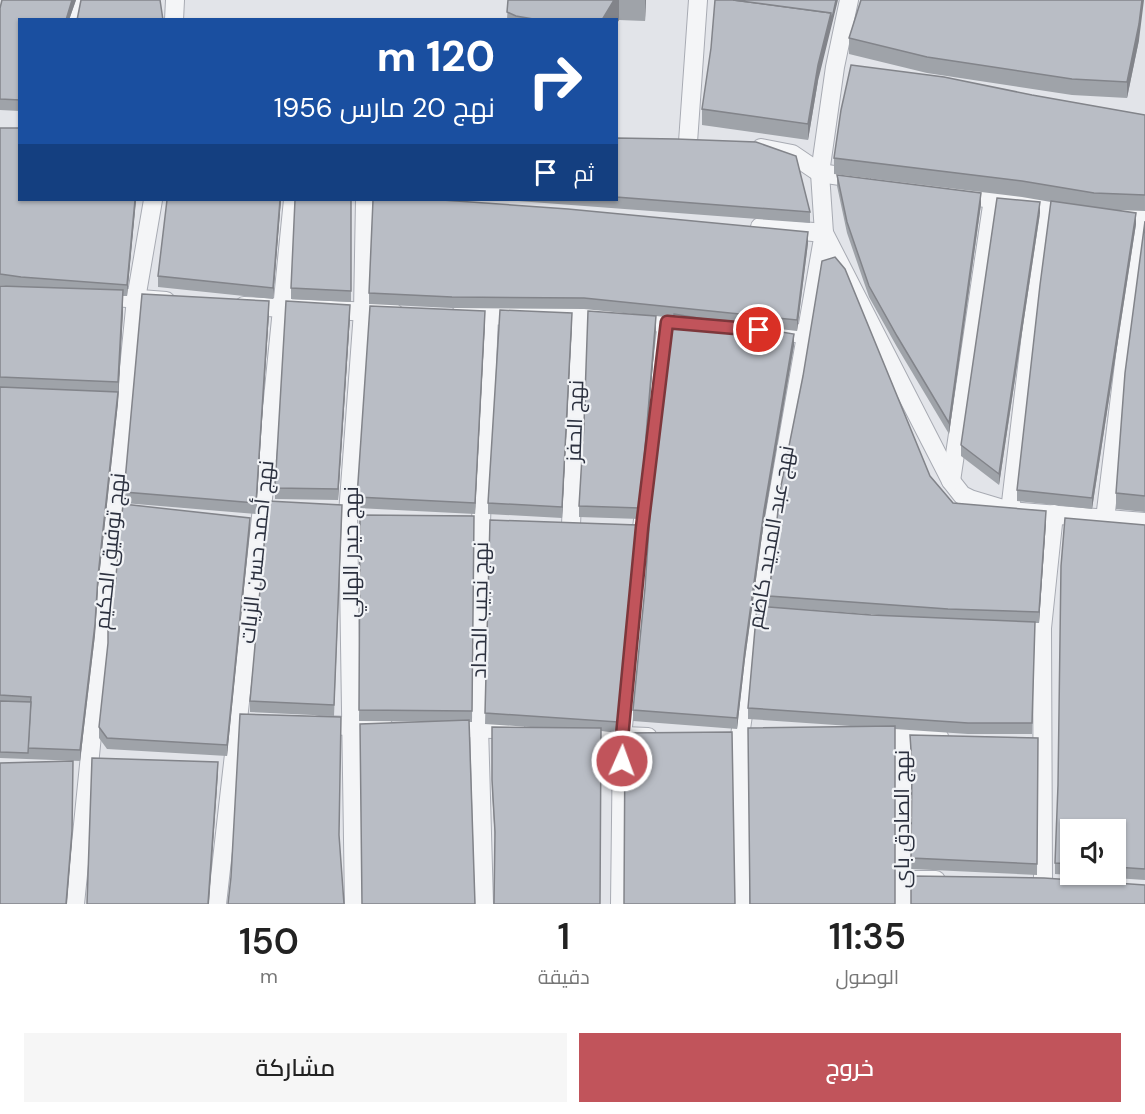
<!DOCTYPE html>
<html lang="ar">
<head>
<meta charset="utf-8">
<style>
  :root { --surface:#fff; --page:#f6f6f6; --text:#222; --muted:#767676; --accent:#c1545b }
  body { margin:0; font-family:"DM Sans",Cairo,sans-serif; background:var(--page); color:var(--text); direction:rtl; height:100vh; display:flex; flex-direction:column; font-size:22px; white-space:nowrap }
  * { box-sizing:border-box; margin:0 }
  p { font-size:20px; color:var(--muted) }
  .icon { flex:none; width:33px; height:33px; fill:none; stroke:currentColor; stroke-width:2; stroke-linecap:round; stroke-linejoin:round }
  .map { position:relative; height:904px; overflow:hidden; direction:ltr }
  .details { display:flex; flex-direction:column; background:var(--surface); flex:1 }
  .details>* { flex:none }
  .hud { position:absolute; left:18px; top:18px; width:600px; height:183px; border-radius:0px; box-shadow:0 2px 4px #0004; direction:rtl; background:#1a4fa0; color:#fff; overflow:hidden }
  .controls { position:absolute; left:1060px; top:819px; display:grid; gap:12px }
  .controls a { display:grid; place-items:center; width:66px; height:66px; border-radius:0px; background:var(--surface); box-shadow:0 2px 4px #0004; font-size:30px }
  .pin { position:absolute; display:grid; place-items:center; width:51px; height:51px; color:#fff; margin:-26px; border:3px solid #fff; border-radius:50%; box-shadow:0 2px 6px #0007 }
  .me { position:absolute; width:66px; margin:-33px; rotate:2deg; stroke-linejoin:round; filter:drop-shadow(0 0 4px #0008) }
  .turn { display:flex; align-items:center; gap:21px; height:126px; padding:0 24px; font-size:27px }
  .turn .icon { width:78px; height:78px; stroke-width:2.5 }
  .turn b { display:block; font-size:42px; line-height:51px }
  .then { display:flex; align-items:center; height:57px; padding:0 24px; background:#0003; gap:12px; font-size:22px }
  .eta { display:flex; justify-content:space-evenly; align-items:center; height:102px; text-align:center }
  .eta b { font-size:36px; font-weight:600; line-height:42px }
  .primary-button { display:flex; gap:12px; margin-top:auto; padding:12px 24px }
  .primary-button a { flex:1; height:69px; border-radius:0px; background:var(--accent); color:#fff; font-size:24px; font-weight:600; line-height:69px; text-align:center }
  .primary-button a+a { background:var(--page); color:var(--text) }
  .map>svg:first-child { display:block }
  .lines { fill:none; stroke-linecap:round; stroke-linejoin:round }
  .street-casing { stroke:#a8abb3; stroke-width:20 }
  .street { stroke:#f4f5f7; stroke-width:18 }
  .wall { fill:#9fa3a9; fill-rule:evenodd }
  .shaded-wall { fill:#82848a }
  .building { fill:#b9bdc5; stroke:#82848a; stroke-width:1.5 }
  .route-casing { stroke:#7d373b; stroke-width:15 }
  .route { stroke:#c1545b; stroke-width:10 }
  .labels { text-anchor:middle; stroke-width:4.5; stroke-linejoin:round; paint-order:stroke }
  .street-label { font-size:21px; fill:#2c313f; stroke:#f1f3f6 }
</style>
</head>
<body>
<div class="map">
<svg width="1145" height="904" viewBox="0 0 1145 904">
  <rect width="100%" height="100%" fill="#e2e4e9"/>
  <g class="lines">
    <defs>
      <g id="street">
        <polyline points="73,20 78,0"/>
        <polyline points="174,20 175,0"/>
        <polyline points="688,142 698,0"/>
        <polyline points="761,148 792,154 820,173 861,179"/>
        <polyline points="956,194 1075,210"/>
        <polyline points="1111,214 1145,218"/>
        <polyline points="760,227 824,233 951,481 962,495 970,499 1010,511 1145,522"/>
        <polyline points="101,296 166,301"/>
        <polyline points="244,306 394,313"/>
        <polyline points="460,315 580,317 696,325"/>
        <polyline points="760,330 806,334"/>
        <polyline points="951,481 993,199"/>
        <polyline points="1010,511 1046,207"/>
        <polyline points="1105,519 1142,217"/>
        <polyline points="571,525 580,317"/>
        <polyline points="319,725 384,727"/>
        <polyline points="445,727 516,730"/>
        <polyline points="576,734 648,737"/>
        <polyline points="873,735 939,737"/>
        <polyline points="1043,879 1042,628 1054,514"/>
        <polyline points="902,880 936,880"/>
        <polyline points="75,904 136,299 153,200"/>
        <polyline points="217,904 262,508 293,200"/>
        <polyline points="354,904 348,514 363,312 365,200"/>
        <polyline points="484,904 479,727 481,522 489,316"/>
        <polyline points="620,904 622,737 642,528 667,322"/>
        <polyline points="740,904 740,736 757,616 824,233 820,173 835,67 849,0"/>
        <polyline points="902,904 902,735"/>
      </g>
    </defs>
    <!-- street casing -->
    <use href="#street" class="street-casing"/>
    <!-- street -->
    <use href="#street" class="street"/>
  </g>
  <!-- wall -->
  <g class="wall">
    <polygon points="2,0 76,0 69,20 20,20 20,111 0,110 0,8"/>
    <polygon points="508,0 646,0 645,21 619,20 616,25 616,20 507,20"/>
    <polygon points="849,38 1139,40 1127,98 1072,95 927,73 849,54"/>
    <polygon points="818,81 808,140 702,125 702,109"/>
    <polygon points="1032,95 1145,115 1145,211 1115,210 1136,224 1092,509 1017,501 1017,490 1051,202 1022,197 834,174 834,158"/>
    <polygon points="0,128 20,200 136,200 127,296 123,296 123,311 118,403 98,587 95,635 80,761 0,758 0,286 6,286 0,285"/>
    <polygon points="616,138 810,212 810,223 503,200 616,200"/>
    <polygon points="837,175 981,204 949,434 897,347 869,297 847,233 837,186"/>
    <polygon points="281,200 273,299 158,287 158,276"/>
    <polygon points="351,200 351,302 291,299 291,288"/>
    <polygon points="1040,213 999,485 961,456 961,445"/>
    <polygon points="1145,221 1145,512 1116,509 1116,493"/>
    <polygon points="808,243 797,331 736,324 794,345 764,521 745,659 737,729 633,721 633,710 673,318 656,316 656,327 640,519 579,517 579,506 633,314 584,309 452,308 369,304 369,293"/>
    <polygon points="269,312 256,514 124,503 124,492"/>
    <polygon points="350,316 338,500 275,499 275,488"/>
    <polygon points="485,322 475,514 357,508 357,497"/>
    <polygon points="572,324 562,518 488,514 488,503"/>
    <path d="M930 476 953 503 1046 522 1039 623H1035L1032 734H968L748 719V708L769 607V596ZM787 608 905 617 871 615Z"/>
    <polygon points="360,515 474,516 472,722 359,721"/>
    <polygon points="342,516 334,716 250,712 250,701"/>
    <polygon points="490,520 637,536 618,733 601,731 600,904 494,904 495,841 492,791 492,727 546,728 485,724"/>
    <path d="M1145 525V880L1055 874V863ZM1071 830H1116V874H1071Z"/>
    <polygon points="250,529 227,756 107,749 99,738 99,727"/>
    <polygon points="910,735 1038,738 1037,875 911,869 912,774"/>
  </g>
  <!-- shaded-wall -->
  <g class="shaded-wall">
    <polygon points="72,0 76,0 69,20 66,20"/>
    <polygon points="614,0 619,0 619,20 616,25 616,20 602,20"/>
    <polygon points="645,0 646,0 645,21"/>
    <polygon points="836,0 838,0 818,81 808,140 808,124 818,65 831,13"/>
    <polygon points="1142,0 1144,0 1139,40 1127,98 1127,82"/>
    <polygon points="981,193 981,204 949,434 949,423"/>
    <polygon points="135,200 136,200 127,296 127,285"/>
    <polygon points="280,200 281,200 273,299 273,288"/>
    <polygon points="1040,202 1040,213 999,485 999,474"/>
    <polygon points="1136,213 1136,224 1092,509 1092,498"/>
    <polygon points="808,232 808,243 797,331 797,320"/>
    <polygon points="123,290 123,311 118,403 98,587 95,635 80,761 80,750 118,392"/>
    <polygon points="269,301 269,312 256,514 256,503"/>
    <polygon points="350,305 350,316 338,500 338,489"/>
    <polygon points="485,311 485,322 475,514 475,503"/>
    <polygon points="572,313 572,324 562,518 562,507"/>
    <polygon points="656,316 656,327 640,519 640,508"/>
    <polygon points="794,334 794,345 764,521 745,659 737,729 737,718 745,648 764,510"/>
    <polygon points="1046,511 1046,522 1039,623 1039,612"/>
    <polygon points="250,518 250,529 227,756 227,745"/>
    <polygon points="637,525 637,536 618,733 618,722"/>
    <polygon points="218,762 218,773 209,904 208,904"/>
    <polygon points="73,772 72,842 67,904 66,904"/>
  </g>
  <!-- building -->
  <g class="building">
    <polygon points="2,0 72,0 66,20 20,20 20,100 0,99 0,8"/>
    <polygon points="81,0 160,0 163,20 77,20"/>
    <polygon points="508,0 614,0 602,20 539,20 516,16 507,12"/>
    <polygon points="715,0 733,0 831,13 818,65 808,124 702,109 711,48"/>
    <polygon points="733,0 836,0 831,23 831,13"/>
    <polygon points="861,0 1142,0 1139,24 1127,82 1072,79 927,57 849,38"/>
    <polygon points="851,65 944,77 1032,95 1145,115 1145,195 1094,193 1022,181 834,158 841,110"/>
    <polygon points="0,128 20,128 20,200 135,200 127,285 21,277 0,274"/>
    <polygon points="616,138 676,139 756,142 796,156 810,212 616,197"/>
    <polygon points="837,175 981,193 949,423 897,336 869,286 847,222"/>
    <polygon points="997,198 1040,202 999,474 961,445"/>
    <polygon points="167,200 280,200 273,288 158,276"/>
    <polygon points="295,200 351,200 351,291 291,288"/>
    <polygon points="373,200 442,200 568,209 808,232 797,320 584,298 452,297 369,293"/>
    <polygon points="1051,201 1136,213 1092,498 1017,490 1040,285"/>
    <polygon points="1145,221 1145,496 1116,493 1125,373"/>
    <polygon points="835,257 845,269 930,476 953,503 1046,511 1039,612 948,609 769,596 780,491 803,376 822,261"/>
    <polygon points="0,286 123,290 118,382 0,377"/>
    <polygon points="142,294 269,301 256,503 124,492"/>
    <polygon points="286,301 350,305 338,489 275,488"/>
    <polygon points="370,306 485,311 475,503 357,497"/>
    <polygon points="500,310 572,313 562,507 488,503"/>
    <polygon points="588,311 656,316 640,508 579,506 584,424"/>
    <polygon points="674,314 794,334 764,510 745,648 737,718 633,710 645,588 651,498"/>
    <polygon points="0,387 118,392 98,576 95,624 80,750 28,748 31,697 0,695"/>
    <polygon points="268,501 342,505 334,705 250,701"/>
    <polygon points="123,504 250,518 227,745 107,738 99,727 108,643 108,610 115,586"/>
    <polygon points="360,515 474,516 472,711 359,710"/>
    <polygon points="1065,518 1145,525 1145,869 1116,867 1116,830 1071,830 1071,864 1055,863 1058,785 1061,566"/>
    <polygon points="490,520 637,525 618,722 485,713"/>
    <polygon points="757,606 871,615 1035,622 1032,723 968,723 748,708"/>
    <polygon points="0,701 31,702 28,753 0,752"/>
    <polygon points="240,714 341,717 339,835 344,904 228,904 231,877"/>
    <polygon points="469,720 475,904 362,904 360,724"/>
    <polygon points="895,726 895,904 750,904 748,728"/>
    <polygon points="492,727 601,728 600,904 494,904 495,832 492,780"/>
    <polygon points="732,732 735,904 624,904 625,733"/>
    <polygon points="910,735 1038,738 1037,864 911,858 912,765"/>
    <polygon points="92,758 218,762 208,904 87,904"/>
    <polygon points="73,761 72,831 66,904 0,904 0,763"/>
    <polygon points="911,876 1044,878 1145,885 1145,904 911,904"/>
  </g>
  <g class="lines">
    <defs>
      <polyline id="route" points="622,761 622,737 642,528 667,322 759,330"/>
    </defs>
    <!-- route casing -->
    <use href="#route" class="route-casing"/>
    <!-- route -->
    <use href="#route" class="route"/>
  </g>
  <g class="labels">
    <!-- street labels -->
    <g class="street-label">
      <text transform="translate(575 421) rotate(-88)" y="7">نهج الحفز</text>
      <text transform="translate(771 537) rotate(-80)" y="7">نهج عبد المجيد كاضم</text>
      <text transform="translate(110 551) rotate(-84)" y="7">نهج توفيق الحكيم</text>
      <text transform="translate(257 552) rotate(-84)" y="7">نهج أحمد حسن الزيات</text>
      <text transform="translate(351 552) rotate(-90)" y="7">نهج حيدر الهالي</text>
      <text transform="translate(480 610) rotate(-89)" y="7">نهج نجيب الحداد</text>
      <text transform="translate(902 819) rotate(-90)" y="7">نهج الصادق باى</text>
    </g>
  </g>
</svg>
<div class="controls">
<a><svg class="icon" aria-label="sound" viewBox="0 0 24 24"><path d="M4 9h4l5-4v14l-5-4H4zM17 9q2 3 0 6"/></svg></a>
</div>
<div class="pin" style="left:759px;top:330px;background:#d93025"><svg class="icon" aria-label="arrive" viewBox="0 0 24 24"><path d="M6 21V4h12l-3 4 3 4H6"/></svg></div>
<svg class="me" style="left:622px;top:761px" viewBox="-20 -20 40 40"><circle r="17" fill="#c1545b" stroke="#fff" stroke-width="3"/><path d="M0-11L8 9 0 5-8 9z" fill="#fff"/></svg>
<div class="hud">
<div class="turn"><svg class="icon" aria-label="right" viewBox="0 0 24 24"><path d="M7 20v-9h11M14 6l5 5-5 5"/></svg><div><b>120 m</b>نهج 20 مارس 1956</div></div>
<div class="then">ثم<svg class="icon" aria-label="arrive" viewBox="0 0 24 24"><path d="M6 21V4h12l-3 4 3 4H6"/></svg></div>
</div>
</div>
<section class="details">
<div class="eta">
<div><b>11:35</b><p>الوصول</p></div>
<div><b>1</b><p>دقيقة</p></div>
<div><b>150</b><p>m</p></div>
</div>
<div class="primary-button"><a>خروج</a><a>مشاركة</a></div>
</section>
</body>
</html>
